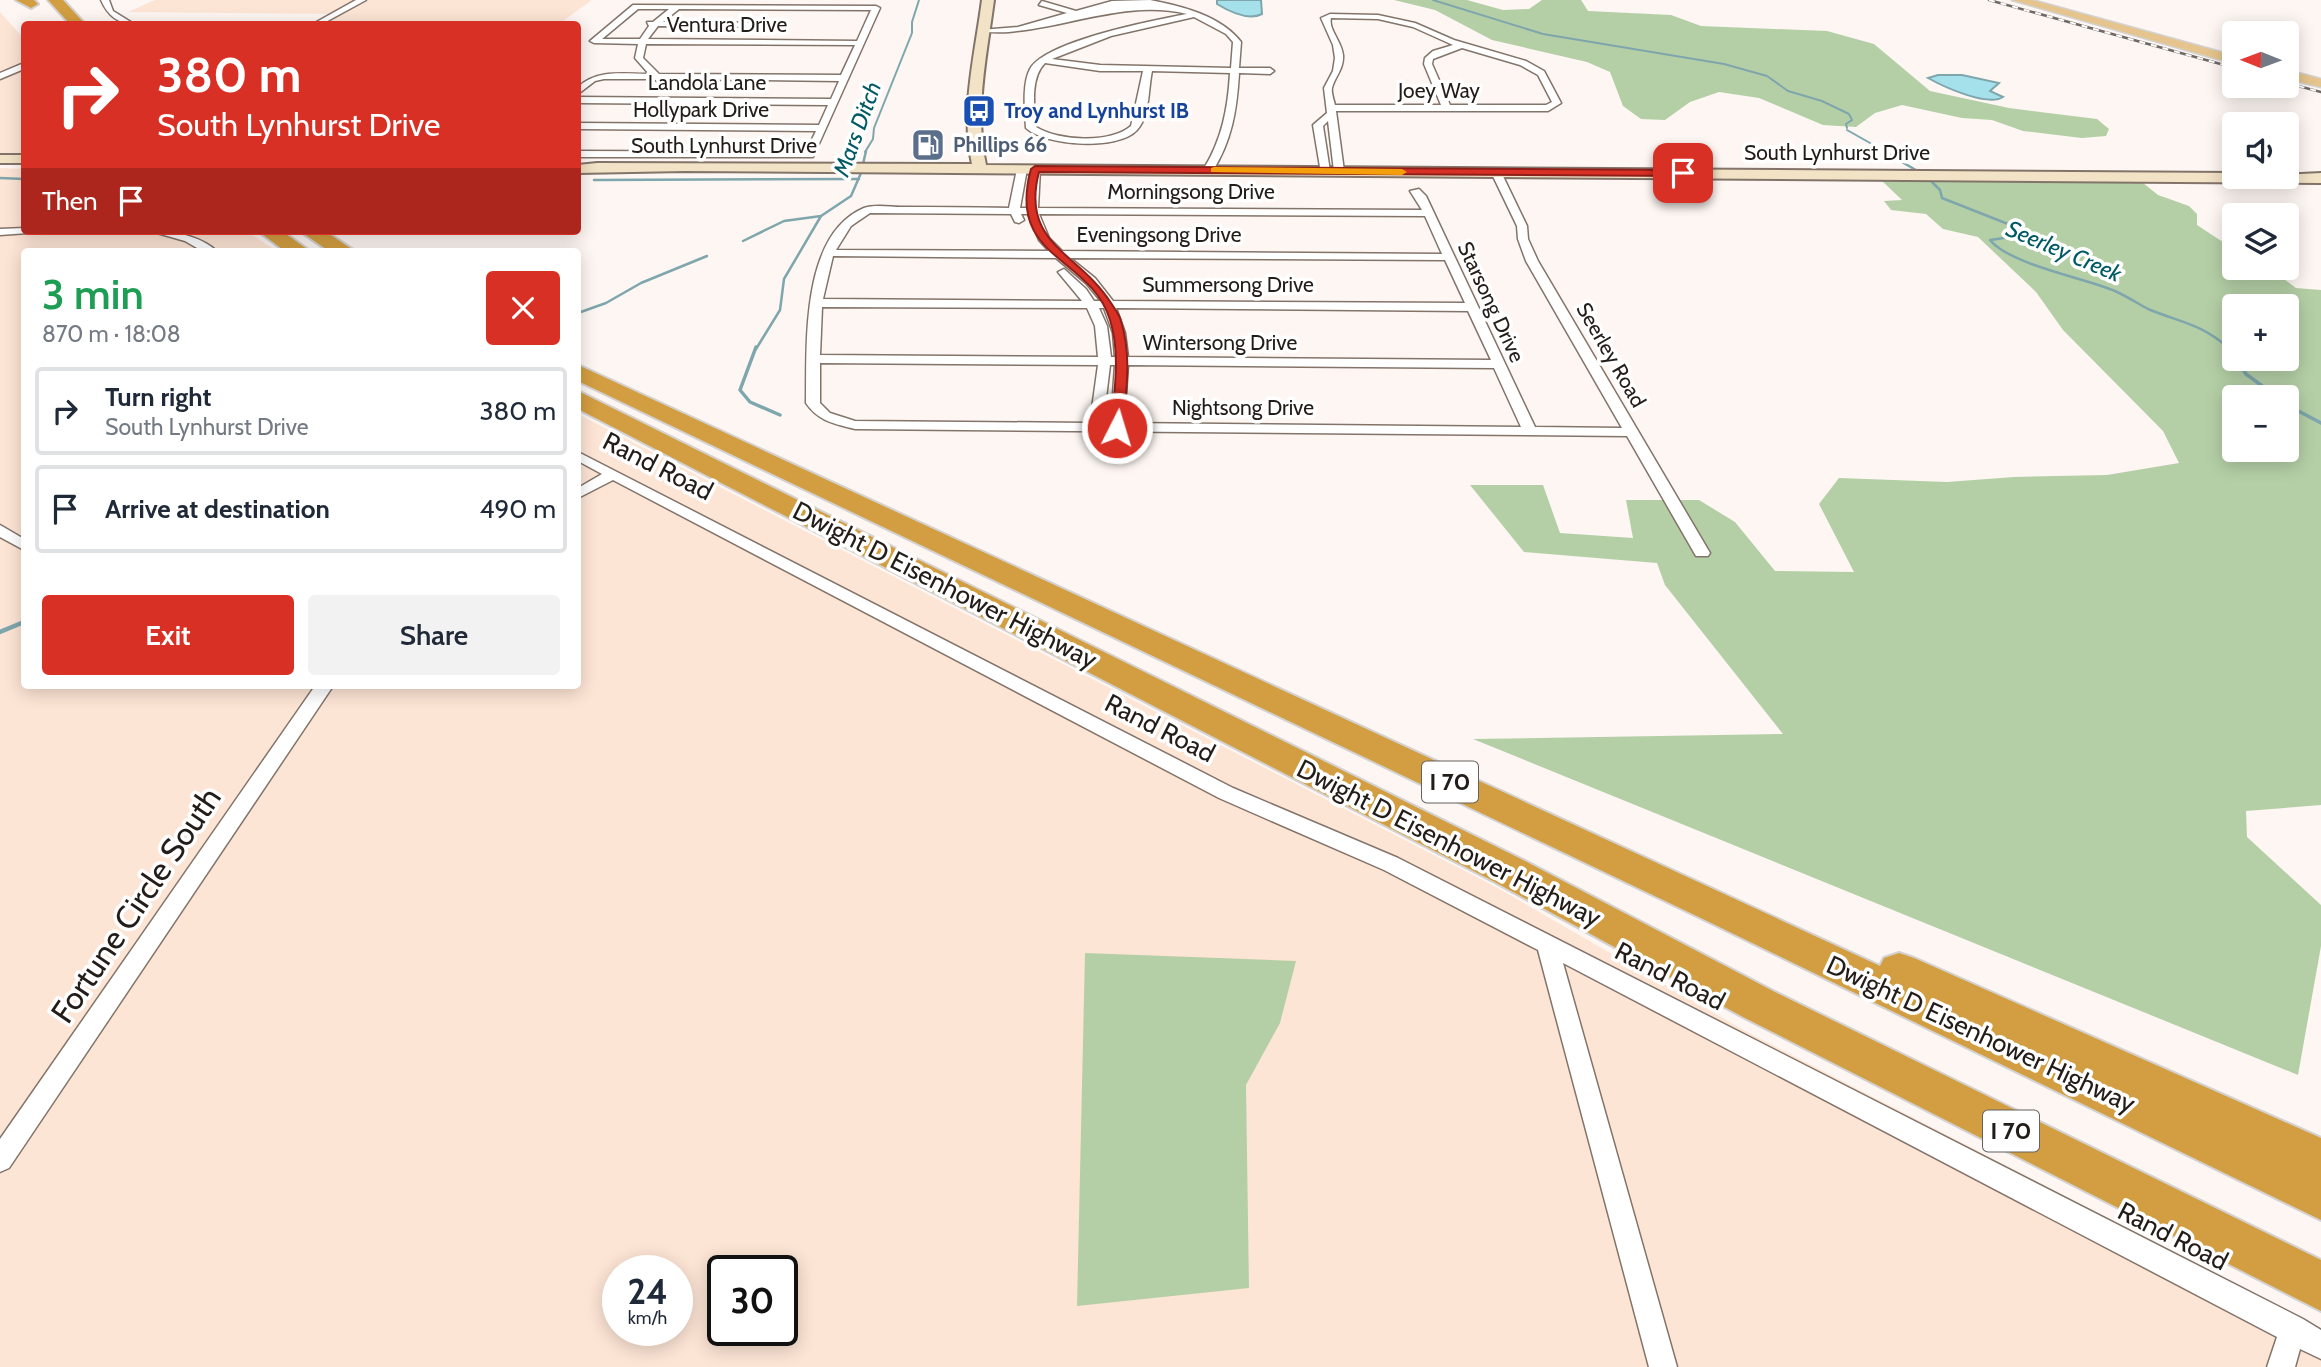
<!DOCTYPE html>
<html lang="en">
<head>
<meta charset="utf-8">
<style>
  :root { --surface:#fff; --page:#f2f2f3; --text:#1f2937; --muted:#747a83; --line:#e0e1e3; --accent:#d93025 }
  body { margin:0; font-family:Cabin,sans-serif; background:var(--page); color:var(--text); height:100vh; display:flex; flex-direction:column; font-size:26px; white-space:nowrap }
  * { box-sizing:border-box; margin:0 }
  p { font-size:23px; color:var(--muted) }
  .icon { flex:none; width:38px; height:38px; fill:none; stroke:currentColor; stroke-width:2; stroke-linecap:round; stroke-linejoin:round }
  .map { position:relative; flex:1; overflow:hidden }
  .drawer { position:absolute; left:21px; top:248px; width:560px; height:441px; display:flex; flex-direction:column; background:var(--surface); border-radius:7px; box-shadow:0 4px 18px #0003 }
  .drawer>* { flex:none }
  .top-card { position:absolute; left:21px; top:21px; width:560px; height:214px; border-radius:7px; box-shadow:0 4px 18px #0003; background:#d93025; color:#fff; overflow:hidden }
  .needle { width:46px; rotate:271deg }
  .buttons { position:absolute; left:2222px; top:21px; display:grid; gap:14px }
  .buttons a { display:grid; place-items:center; width:77px; height:77px; border-radius:7px; background:var(--surface); box-shadow:0 4px 18px #0003; font-size:35px }
  .speed { position:absolute; left:602px; top:1255px; display:flex; gap:14px; font-size:35px; font-weight:700; text-align:center }
  .speed>* { display:grid; place-content:center; width:91px; height:91px; border-radius:50%; background:var(--surface); box-shadow:0 4px 18px #0003; line-height:1 }
  .speed small { font-size:18px; font-weight:400 }
  .speed .limit { border:4px solid #111; border-radius:10px; background:#fff; color:#111 }
  .pin { position:absolute; display:grid; place-items:center; width:60px; height:60px; color:#fff; margin:-30px; border-radius:14px; box-shadow:0 4px 10px #0006 }
  .me { position:absolute; width:77px; margin:-38px; rotate:5deg; stroke-linejoin:round; filter:drop-shadow(0 0 5px #0008) }
  .turn { display:flex; align-items:center; gap:24px; height:147px; padding:0 21px; font-size:32px }
  .turn .icon { width:91px; height:91px; stroke-width:2.5 }
  .turn b { display:block; font-size:49px; line-height:60px }
  .then { display:flex; align-items:center; height:66px; padding:0 21px; background:#0003; gap:14px; font-size:26px }
  .round { display:grid; place-items:center; flex:none; width:74px; height:74px; border-radius:7px; background:var(--page) }
  .head { display:flex; align-items:center; justify-content:space-between; height:119px; padding:0 21px }
  h1 { font-size:42px; font-weight:600; line-height:52px; color:#1e9e55 }
  .primary-button { display:flex; gap:14px; margin-top:auto; padding:14px 21px }
  .primary-button a { flex:1; height:80px; border-radius:7px; background:var(--accent); color:#fff; font-size:28px; font-weight:600; line-height:80px; text-align:center }
  .primary-button a+a { background:var(--page); color:var(--text) }
  ul { padding:0; list-style:none }
  li { display:flex; align-items:center; gap:21px; height:88px; margin:0 14px 10px; padding:0 7px; border:4px solid var(--line); border-radius:7px }
  li div { flex:1 }
  li b { display:block; font-size:26px }
  li em { font-style:normal }
  .map>svg:first-child { display:block }
  .built { fill:#fde5d5; fill-rule:evenodd }
  .forest { fill:#b4cfa6; fill-rule:evenodd }
  .water { fill:#a5e1eb; stroke:#7ea6ac; stroke-width:2 }
  .lines { fill:none; stroke-linecap:round; stroke-linejoin:round }
  .stream-far3 { stroke:#7ea6ac; stroke-width:2 }
  .stream-far2 { stroke:#7ea6ac; stroke-width:2.5 }
  .stream-far1 { stroke:#7ea6ac; stroke-width:3.5 }
  .stream { stroke:#7ea6ac; stroke-width:4.5 }
  .street-casing { stroke:#83746a; stroke-width:3 }
  .secondary-casing { stroke:#83746a; stroke-width:4 }
  .primary-casing { stroke:#d3d2d1; stroke-width:3 }
  .highway-casing { stroke:#d3d2d1; stroke-width:4 }
  .street { fill:#fff; fill-rule:evenodd }
  .secondary { fill:#f2e2c6; fill-rule:evenodd }
  .primary { fill:#e5c58d; fill-rule:evenodd }
  .highway { fill:#d39e41; fill-rule:evenodd }
  .rail-casing { stroke:#6f6864; stroke-width:2.5 }
  .rail { stroke:#fff; stroke-width:2; stroke-dasharray:6; stroke-linecap:butt }
  .route { fill:#d93025; stroke:#8d1f18; stroke-width:2 }
  .slow { fill:#f59e0b }
  .labels { text-anchor:middle; stroke-width:7; stroke-linejoin:round; paint-order:stroke }
  .far-street-label { font-size:21px; fill:#231d19; stroke:#fff }
  .far-transit-label { font-size:21px; font-weight:bold; fill:#164399; stroke:#fff; text-anchor:start }
  .far-service-label { font-size:21px; font-weight:bold; fill:#4e5e75; stroke:#fff; text-anchor:start }
  .far-water-label { font-size:23px; font-style:italic; fill:#005a65; stroke:#fff }
  .shield { fill:#fff; stroke:#65615e; stroke-width:2 }
  .shield-label { font-size:24px; font-weight:bold; fill:#231d19 }
  .street-label { font-size:26px; fill:#231d19; stroke:#fff }
  .near-street-label { font-size:32px; fill:#231d19; stroke:#fff }
</style>
</head>
<body>
<div class="map">
<svg width="2321" height="1367" viewBox="0 0 2321 1367">
  <rect width="100%" height="100%" fill="#fdf6f2"/>
  <!-- built -->
  <g class="built">
    <polygon points="155,0 355,0 329,14 128,12"/>
    <polygon points="369,0 592,0 559,24 325,24"/>
    <polygon points="0,12 24,39 24,154 0,154"/>
    <path d="M0 168 24 169V231H246L278 252H24V686H578V414L1496 887 1747 1032 2321 1328V1367H0ZM618 1270H677V1330H618ZM723 1270H782V1330H723Z"/>
  </g>
  <!-- forest -->
  <g class="forest">
    <polygon points="1394,0 1467,0 1503,10 1529,9 1542,0 1581,0 1588,11 1671,15 1701,26 1827,31 1874,44 1930,91 2009,108 2097,119 2109,129 2106,136 2082,138 2023,131 1992,120 1962,118 1902,105 1875,113 1856,127 1823,125 1759,98 1719,92 1690,102 1665,120 1641,119 1623,106 1610,72 1587,62 1492,40 1435,10"/>
    <path d="M1879 178 2138 179 2158 195 2189 206 2197 214V225L2235 250V268H2269L2296 288 2321 290V805L2246 811 2247 837 2321 905V946L2298 1075 1473 739 1783 734 1665 585 1657 563 1524 552 1470 485H1543L1560 533 1633 538 1626 500H1699L1735 522 1775 571 1854 572 1819 504 1839 478 1947 482 2014 477 2107 475 2179 463 2163 431 2063 330 2036 292 1978 237 1943 229 1926 214 1891 210 1884 201 1902 200ZM2235 306H2287V359H2235ZM2235 397H2287V450H2235Z"/>
    <polygon points="1085,953 1296,961 1280,1023 1246,1085 1249,1288 1077,1306"/>
  </g>
  <!-- water -->
  <g class="water">
    <path d="M1217 0H1261L1262 14C1248 21 1230 12 1217 4Z"/>
    <path d="M1938 75H1962L1999 83 1990 91 2003 97C1988 107 1944 87 1928 78Z"/>
  </g>
  <g class="lines">
    <!-- stream-far3 -->
    <g class="stream-far3">
      <polyline points="1433,0 1543,34 1724,64 1767,76 1788,91 1822,101 1849,114 1852,120 1846,124 1847,128"/>
      <polyline points="1847,130 1886,152"/>
      <polyline points="865,152 873,139 874,128 912,33 912,22 919,0"/>
    </g>
    <!-- stream-far2 -->
    <g class="stream-far2">
      <polyline points="1883,151 1921,173"/>
      <polyline points="0,178 24,179"/>
      <path d="M1928 178 1940 190 1942 198 2008 224 2009 231 2004 238 1990 240C2009 264 2084 278 2115 291 2126 296 2137 303 2148 309 2182 323 2200 323 2230 349"/>
      <polyline points="594,180 859,179"/>
      <polyline points="743,241 784,221 821,216 851,196 861,173 866,151"/>
      <polyline points="578,313 606,303 641,283 707,256"/>
      <polyline points="756,349 780,310 784,279 821,216"/>
    </g>
    <!-- stream-far1 -->
    <g class="stream-far1">
      <polyline points="756,347 740,390 750,402 780,415"/>
      <polyline points="2228,347 2235,357"/>
      <polyline points="2236,359 2246,374 2277,397"/>
      <polyline points="2287,405 2321,423"/>
    </g>
    <!-- stream -->
    <polyline class="stream" points="0,632 24,622"/>
    <defs>
      <g id="street">
        <path d="M101 0H109L113 11 134 24C117 24 107 14 101 0Z"/>
        <polygon points="356,0 366,0 322,24 313,24"/>
        <path d="M1150 0C1182 6 1221 16 1241 42L1239 68H1270L1274 71 1270 74 1239 73C1237 109 1232 141 1212 172L1203 170C1222 140 1228 108 1230 73L1152 71C1148 89 1150 116 1137 130 1118 151 1045 146 1026 128 1025 111 1022 84 1030 69 1046 41 1155 20 1187 14 1130 0 1074 25 1017 31 1006 33 995 32 984 32L980 30 1018 27 1067 13 1039 5 1042 1 1076 11 1112 1ZM1194 17 1226 34 1233 42 1231 68 1100 65 1052 59 1111 36ZM1045 63 1100 71H1143L1131 126C1110 144 1058 141 1036 127 1034 107 1030 78 1045 63Z"/>
        <path d="M633 5 876 6 880 8 813 157H578V151L806 152 816 131 578 129V123L819 125 828 105 578 103V97L831 99 839 81 664 79 660 83 654 79H604L595 81 578 94V87C598 69 623 74 649 74L635 58 638 44 594 43 590 41ZM638 9H669L653 22H647L649 26 640 39H602ZM679 9 871 10 857 41 648 39 658 26 767 27 771 25 767 23 663 22ZM646 44 855 45 841 75 659 74 643 58Z"/>
        <path d="M1330 14 1378 15 1415 23 1454 40 1526 61 1544 71 1561 103 1548 111H1336L1344 171 1339 174 1334 171 1328 121 1323 126 1330 171 1321 173 1313 125 1327 113 1324 88 1333 71 1335 58 1333 45 1321 18ZM1331 18 1378 19 1413 27 1453 45 1433 51 1425 58 1424 64 1441 105H1335C1334 101 1331 92 1332 88 1335 76 1344 69 1343 55 1342 42 1328 29 1331 18ZM1462 48 1520 65 1538 75 1552 102 1546 105H1450L1432 64 1433 59Z"/>
        <polygon points="24,63 24,69 0,79 0,73"/>
        <path d="M1022 166 1027 169 1020 208H1027L1030 169 1035 166 1040 169 1038 208 1422 210 1410 191 1419 189 1426 196 1535 427 1622 428 1526 261 1518 239 1517 226 1491 172 1500 170 1527 226 1528 239 1538 261 1710 553 1708 556H1696L1627 436 855 429C835 424 818 421 806 403 807 346 800 235 864 208 874 204 891 207 902 207 937 207 973 207 1009 208L1017 169ZM870 213 1011 214 1015 222 1019 223 1024 220 1021 214H1028L1039 240 1049 251 836 250 851 226ZM1039 214 1425 216 1442 254 1062 251 1049 238ZM833 256 1056 258 1086 283 1101 301H1094L1086 289 1064 269 1058 272 1082 301 823 299ZM1070 258 1445 260 1465 303 1113 301 1095 278ZM822 307 1087 308 1095 326 1098 357 820 355ZM1099 308H1104L1113 333 1115 357H1111L1107 326ZM1116 308 1468 311 1491 360 1128 357 1125 333ZM820 363 1098 365 1090 423 855 421 830 413 820 403ZM1110 365H1115L1111 423H1103ZM1128 365 1494 368 1521 427 1124 423Z"/>
        <polygon points="24,228 24,231 29,231 28,233 0,235 0,229"/>
        <path d="M150 231C174 231 199 235 218 252H204L185 241Z"/>
        <polygon points="578,452 1233,788 1398,858 2303,1319 2321,1330 2321,1359 2300,1349 2295,1367 2267,1367 2277,1337 1563,963 1677,1367 1649,1367 1538,950 1384,870 1219,798 613,480 578,498 578,488 602,474 578,461"/>
        <polygon points="0,525 24,539 24,550 0,537"/>
        <polygon points="315,686 333,686 9,1168 0,1172 0,1139"/>
      </g>
      <g id="secondary">
        <path d="M982 0H994C987 54 974 111 986 165L2235 173V177L2321 173V183L685 171 578 173V165L597 163 972 164C960 111 975 54 982 0Z"/>
        <rect x="0" y="155" width="24" height="8"/>
      </g>
      <g id="primary">
        <polygon points="2012,0 2032,0 2235,56 2235,64"/>
        <polygon points="2287,70 2321,79 2321,87 2287,79"/>
      </g>
      <g id="highway">
        <polygon points="16,0 34,0 38,4 31,8"/>
        <polygon points="48,0 63,0 85,24 70,24"/>
        <polygon points="258,231 282,231 311,252 286,252"/>
        <polygon points="300,231 325,231 356,252 330,252"/>
        <polygon points="578,365 1880,966 1884,958 1899,953 1914,958 2321,1138 2321,1220 1705,920 578,381"/>
        <polygon points="578,391 1521,859 1773,991 2321,1260 2321,1311 1743,1017 1493,881 578,409"/>
      </g>
    </defs>
    <!-- street casing -->
    <use href="#street" class="street-casing"/>
    <!-- secondary casing -->
    <use href="#secondary" class="secondary-casing"/>
    <!-- primary casing -->
    <use href="#primary" class="primary-casing"/>
    <!-- highway casing -->
    <use href="#highway" class="highway-casing"/>
    <!-- street -->
    <use href="#street" class="street"/>
    <!-- secondary -->
    <use href="#secondary" class="secondary"/>
    <!-- primary -->
    <use href="#primary" class="primary"/>
    <!-- highway -->
    <use href="#highway" class="highway"/>
    <defs>
      <g id="rail">
        <polyline points="1989,0 2235,68"/>
        <polyline points="2287,83 2321,92"/>
      </g>
    </defs>
    <!-- rail casing -->
    <use href="#rail" class="rail-casing"/>
    <!-- rail -->
    <use href="#rail" class="rail"/>
  </g>
  <!-- route -->
  <path class="route" d="M1035 166 1683 170 1688 173 1683 176 1039 172C1020 245 1079 252 1111 303 1114 308 1120 315 1121 321 1132 356 1126 392 1123 428L1117 431 1111 428C1114 393 1121 354 1110 320 1090 255 1006 260 1031 169Z"/>
  <!-- slow -->
  <polygon class="slow" points="1214,167 1402,169 1407,172 1402,175 1211,172 1211,168"/>
  <!-- icons -->
  <defs>
    <symbol id="bus-square" viewBox="-11 -11 22 22"><rect x="-9" y="-9" width="18" height="18" rx="4" fill="#1a4fb4" stroke="#fff"/><path d="M-5-6H5V4H4V6H2V4H-2V6H-4V4H-5ZM-3.5-4V0h7V-4ZM-3.5 1.2v1.5H-2V1.2ZM2 1.2v1.5H3.5V1.2Z" fill="#fff"/></symbol>
    <symbol id="fuel-square" viewBox="-11 -11 22 22"><rect x="-9" y="-9" width="18" height="18" rx="4" fill="#5c6f8a" stroke="#fff"/><path d="M-5.5-6h7V0h2V4h1.3V-2.5L3-4.5l.8-.8L6-3V5H2.5V1h-1V6h-7ZM-4.2-4.7v3.2H.2V-4.7Z" fill="#fff"/></symbol>
  </defs>
  <g fill-rule="evenodd">
    <use href="#bus-square" x="960" y="92" width="38" height="38"/>
    <use href="#fuel-square" x="909" y="126" width="38" height="38"/>
  </g>
  <g class="labels">
    <!-- far-street labels -->
    <g class="far-street-label">
      <text x="727" y="32">Ventura Drive</text>
      <text x="707" y="90">Landola Lane</text>
      <text x="1439" y="98">Joey Way</text>
      <text x="701" y="117">Hollypark Drive</text>
      <text x="724" y="153">South Lynhurst Drive</text>
      <text x="1837" y="160">South Lynhurst Drive</text>
      <text x="1191" y="199">Morningsong Drive</text>
      <text x="1159" y="242">Eveningsong Drive</text>
      <text x="1228" y="292">Summersong Drive</text>
      <text transform="translate(1491 302) rotate(65)" y="7">Starsong Drive</text>
      <text x="1220" y="350">Wintersong Drive</text>
      <text transform="translate(1611 355) rotate(60)" y="7">Seerley Road</text>
      <text x="1243" y="415">Nightsong Drive</text>
    </g>
    <!-- far-transit labels -->
    <g class="far-transit-label">
      <text x="1004" y="118">Troy and Lynhurst IB</text>
    </g>
    <!-- far-service labels -->
    <g class="far-service-label">
      <text x="953" y="152">Phillips 66</text>
    </g>
    <!-- far-water labels -->
    <g class="far-water-label">
      <text transform="translate(857 129) rotate(-70)" y="8">Mars Ditch</text>
      <text transform="translate(2064 251) rotate(23)" y="8">Seerley Creek</text>
    </g>
    <!-- shield labels -->
    <g class="shield">
      <rect x="1422" y="761.5" width="56" height="41" rx="5"/>
      <rect x="1983" y="1110.5" width="56" height="41" rx="5"/>
    </g>
    <g class="shield-label">
      <text x="1450" y="790">I 70</text>
      <text x="2011" y="1139">I 70</text>
    </g>
    <!-- street labels -->
    <g class="street-label">
      <text transform="translate(658 466) rotate(27)" y="9">Rand Road</text>
      <text transform="translate(945 585) rotate(27)" y="9">Dwight D Eisenhower Highway</text>
      <text transform="translate(1160 728) rotate(27)" y="9">Rand Road</text>
      <text transform="translate(1449 843) rotate(27)" y="9">Dwight D Eisenhower Highway</text>
      <text transform="translate(1670 976) rotate(27)" y="9">Rand Road</text>
      <text transform="translate(1981 1034) rotate(25)" y="9">Dwight D Eisenhower Highway</text>
      <text transform="translate(2173 1236) rotate(27)" y="9">Rand Road</text>
    </g>
    <!-- near-street labels -->
    <g class="near-street-label">
      <text transform="translate(136 905) rotate(-56)" y="11">Fortune Circle South</text>
    </g>
  </g>
</svg>
<div class="buttons">
<a><svg class="needle" viewBox="-14 -14 28 28"><path d="M0-13l5 13h-10z" fill="#e53935"/><path d="M0 13l5-13h-10z" fill="#747a83"/></svg></a>
<a><svg class="icon" aria-label="sound" viewBox="0 0 24 24"><path d="M4 9h4l5-4v14l-5-4H4zM17 9q2 3 0 6"/></svg></a>
<a><svg class="icon" aria-label="layers" viewBox="0 0 24 24"><path d="M12 4l9 5-9 5-9-5zM3 14l9 5 9-5"/></svg></a>
<a>+</a>
<a>−</a>
</div>
<div class="speed"><div>24<small>km/h</small></div><div class="limit">30</div></div>
<div class="pin" style="left:1683px;top:173px;background:#d93025"><svg class="icon" aria-label="arrive" viewBox="0 0 24 24"><path d="M6 21V4h12l-3 4 3 4H6"/></svg></div>
<svg class="me" style="left:1117px;top:428px" viewBox="-20 -20 40 40"><circle r="17" fill="#d93025" stroke="#fff" stroke-width="3"/><path d="M0-11L8 9 0 5-8 9z" fill="#fff"/></svg>
<div class="top-card">
<div class="turn"><svg class="icon" aria-label="right" viewBox="0 0 24 24"><path d="M7 20v-9h11M14 6l5 5-5 5"/></svg><div><b>380 m</b>South Lynhurst Drive</div></div>
<div class="then">Then<svg class="icon" aria-label="arrive" viewBox="0 0 24 24"><path d="M6 21V4h12l-3 4 3 4H6"/></svg></div>
</div>
<section class="drawer">
<div class="head"><div><h1>3 min</h1><p>870 m · 18:08</p></div><a class="round" style="background:#d93025;color:#fff"><svg class="icon" aria-label="close" viewBox="0 0 24 24"><path d="M6 6l12 12M18 6L6 18"/></svg></a></div>
<ul>
<li><svg class="icon" aria-label="right" viewBox="0 0 24 24"><path d="M7 20v-9h11M14 6l5 5-5 5"/></svg><div><b>Turn right</b><p>South Lynhurst Drive</p></div><em>380 m</em></li>
<li><svg class="icon" aria-label="arrive" viewBox="0 0 24 24"><path d="M6 21V4h12l-3 4 3 4H6"/></svg><div><b>Arrive at destination</b></div><em>490 m</em></li>
</ul>
<div class="primary-button"><a>Exit</a><a>Share</a></div>
</section>
</div>
</body>
</html>
